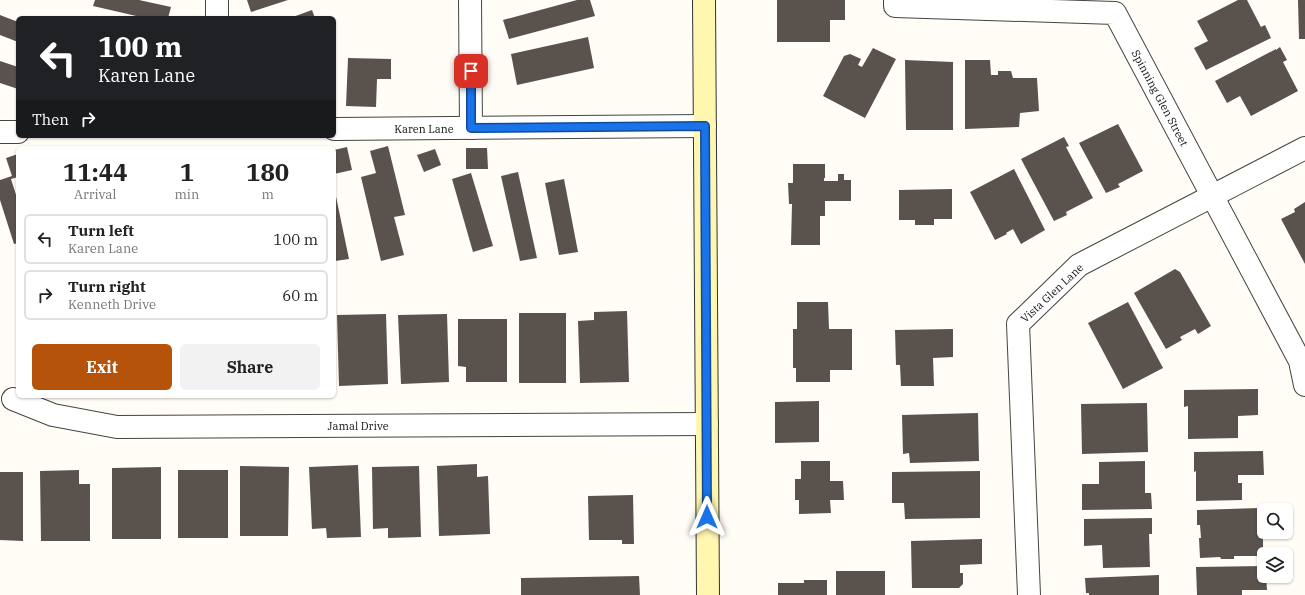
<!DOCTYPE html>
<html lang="en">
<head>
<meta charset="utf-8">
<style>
  :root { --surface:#fff; --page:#f2f2f2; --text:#222; --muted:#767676; --line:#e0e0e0; --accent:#b45309 }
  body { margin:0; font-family:"IBM Plex Serif",serif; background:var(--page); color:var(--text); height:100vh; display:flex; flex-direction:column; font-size:15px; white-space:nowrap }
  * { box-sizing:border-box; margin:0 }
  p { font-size:13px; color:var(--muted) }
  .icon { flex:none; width:22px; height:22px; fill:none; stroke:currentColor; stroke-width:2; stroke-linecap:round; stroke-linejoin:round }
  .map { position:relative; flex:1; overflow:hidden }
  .drawer { position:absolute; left:16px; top:146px; width:320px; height:252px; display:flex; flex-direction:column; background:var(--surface); border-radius:6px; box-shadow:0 1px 3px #0004 }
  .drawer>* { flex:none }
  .top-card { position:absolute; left:16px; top:16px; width:320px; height:122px; border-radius:6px; box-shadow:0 1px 3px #0004; background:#202124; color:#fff; overflow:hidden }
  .tools { position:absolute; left:1257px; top:503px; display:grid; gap:8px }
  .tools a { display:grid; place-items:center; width:36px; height:36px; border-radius:6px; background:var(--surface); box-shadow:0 1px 3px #0004; font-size:20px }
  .pin { position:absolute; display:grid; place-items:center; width:34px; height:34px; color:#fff; margin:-17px; border-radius:8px; box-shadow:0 2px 6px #0006 }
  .me { position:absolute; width:44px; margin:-22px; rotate:0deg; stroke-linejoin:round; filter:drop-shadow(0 0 3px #0008) }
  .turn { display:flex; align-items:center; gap:14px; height:84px; padding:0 16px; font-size:18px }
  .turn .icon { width:52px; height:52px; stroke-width:2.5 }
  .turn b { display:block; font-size:28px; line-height:34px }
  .then { display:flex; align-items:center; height:38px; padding:0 16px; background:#0003; gap:8px; font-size:15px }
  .eta { display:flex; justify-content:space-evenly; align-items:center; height:68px; text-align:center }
  .eta b { font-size:24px; font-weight:700; line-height:28px }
  .button { display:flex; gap:8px; margin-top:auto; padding:8px 16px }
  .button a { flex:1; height:46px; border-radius:6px; background:var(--accent); color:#fff; font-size:16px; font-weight:700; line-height:46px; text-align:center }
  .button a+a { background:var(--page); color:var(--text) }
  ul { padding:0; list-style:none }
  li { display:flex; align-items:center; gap:12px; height:50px; margin:0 8px 6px; padding:0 8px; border:2px solid var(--line); border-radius:6px }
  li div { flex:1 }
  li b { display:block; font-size:15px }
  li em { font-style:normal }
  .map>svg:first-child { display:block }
  .building { fill:#5a524d }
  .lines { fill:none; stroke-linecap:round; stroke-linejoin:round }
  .street-casing { stroke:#444; stroke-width:24 }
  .secondary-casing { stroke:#333; stroke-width:24 }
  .street { stroke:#fff; stroke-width:22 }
  .secondary { stroke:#fff6b0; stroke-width:22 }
  .route-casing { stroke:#114b97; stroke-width:10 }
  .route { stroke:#1a73e8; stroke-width:7 }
  .labels { text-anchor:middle; stroke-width:4; stroke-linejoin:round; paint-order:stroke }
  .street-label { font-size:11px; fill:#111; stroke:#fff }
</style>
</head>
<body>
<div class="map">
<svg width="1305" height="595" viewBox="0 0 1305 595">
  <rect width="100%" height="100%" fill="#fffdf5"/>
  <!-- building -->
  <g class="building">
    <polygon points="95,0 139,0 171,7 168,18 145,18 93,6"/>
    <polygon points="247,0 288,0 251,12"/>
    <polygon points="577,0 590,0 595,16 509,39 503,20"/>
    <polygon points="777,0 845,0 845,20 830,20 830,42 777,42"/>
    <polygon points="1238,0 1247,0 1261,27 1265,25 1271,38 1206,70 1194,48 1208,41 1197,21"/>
    <polygon points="1298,0 1305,0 1305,39 1299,39"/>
    <polygon points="312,10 315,18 290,18"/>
    <polygon points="0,15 18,22 18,42 0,35"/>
    <polygon points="588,37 594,68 517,85 511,54"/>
    <polygon points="1280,47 1287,60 1283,62 1298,91 1251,116 1240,96 1227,103 1215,81 1276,49 1276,50"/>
    <polygon points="873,48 896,59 865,118 823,96 844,56 850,54 861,59 858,65 862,67"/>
    <polygon points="348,58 391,59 391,79 377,79 376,107 346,106"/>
    <polygon points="905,60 953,62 953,130 906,130"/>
    <polygon points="965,60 990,60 991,75 998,75 998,71 1011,71 1013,78 1037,78 1039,111 1020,113 1019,127 965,129"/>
    <polygon points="0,61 18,67 18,89 0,83"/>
    <polygon points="1118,124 1143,171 1118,184 1120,187 1106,193 1079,143"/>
    <polygon points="1064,137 1069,146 1066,147 1093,198 1066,212 1067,215 1054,221 1021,159"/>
    <polygon points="388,146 405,215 394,217 404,255 381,261 361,177 376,173 370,151"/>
    <polygon points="347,147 352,170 334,174 334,150"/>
    <polygon points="466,148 487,148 488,169 466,169"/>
    <polygon points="435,149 441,165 424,172 417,155"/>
    <polygon points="18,154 18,177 11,179 18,201 18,243 14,244 0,200 0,180 12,176 6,158"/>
    <polygon points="793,164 825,164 825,178 824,178 824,181 838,181 838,174 844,174 844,180 851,180 851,201 825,201 825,216 820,216 820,245 791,245 792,204 789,204 788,183 793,183"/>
    <polygon points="1014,169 1045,230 1021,244 1013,229 1006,233 1007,234 995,240 970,192"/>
    <polygon points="518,172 537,258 520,261 501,176"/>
    <polygon points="471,173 493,246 473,252 452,179"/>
    <polygon points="564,179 578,252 559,255 545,183"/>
    <polygon points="334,187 349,259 335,261 334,254"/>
    <polygon points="952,189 952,219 934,219 934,225 915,225 915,220 899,220 899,190"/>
    <polygon points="1305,202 1305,264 1281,219 1295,212 1294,209"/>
    <polygon points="1175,269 1180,272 1211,326 1198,334 1195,329 1180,337 1182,340 1166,349 1134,293"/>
    <polygon points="797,302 828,302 829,329 852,329 852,370 830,370 830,382 796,382 796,368 793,368 793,329 797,329"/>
    <polygon points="1128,302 1163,368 1123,389 1088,323"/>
    <polygon points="627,311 629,382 580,383 578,321 594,320 594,312"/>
    <rect x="519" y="313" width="47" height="70"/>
    <polygon points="386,314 388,384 339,386 337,315"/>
    <polygon points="447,314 449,382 401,384 398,315"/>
    <polygon points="458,319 507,319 507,382 466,382 466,367 458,366"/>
    <polygon points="953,329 953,357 933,358 934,386 901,386 900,365 896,365 895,330"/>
    <polygon points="1258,389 1258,415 1238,416 1238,438 1188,439 1188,406 1184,407 1184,390"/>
    <polygon points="819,401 819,442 775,443 775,402"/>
    <polygon points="1147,403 1148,452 1082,454 1081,404"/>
    <polygon points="978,413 979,461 910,463 909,453 903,454 902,415"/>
    <polygon points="1263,451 1264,475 1238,475 1238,483 1242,483 1242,500 1196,501 1196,471 1194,472 1194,452"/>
    <polygon points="801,461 830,461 830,481 843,481 844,500 830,500 831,513 799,514 799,500 795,500 795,479 801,479"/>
    <polygon points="1145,461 1145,493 1151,493 1152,509 1082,510 1082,484 1099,484 1099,462"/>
    <polygon points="477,464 477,477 488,476 490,534 439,536 437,466"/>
    <polygon points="358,465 361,537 327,538 326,528 312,529 309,467"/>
    <polygon points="240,466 289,467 288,536 240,536"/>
    <polygon points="419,466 421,537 388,538 388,528 373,529 372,467"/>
    <polygon points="161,467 161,539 112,539 112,468"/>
    <polygon points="79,470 79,484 90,484 90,541 41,541 40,471"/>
    <rect x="178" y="470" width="50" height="68"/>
    <polygon points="980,471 980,518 905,519 904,503 892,503 892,472"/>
    <polygon points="0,472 23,472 23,541 0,540"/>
    <polygon points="633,495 634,544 622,544 622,540 589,540 588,496"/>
    <polygon points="1259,508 1262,511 1260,531 1263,531 1263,556 1234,556 1234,559 1221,559 1220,557 1200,558 1199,538 1201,538 1200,525 1197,525 1197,510"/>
    <polygon points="1152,518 1152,534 1149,534 1150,567 1103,568 1102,545 1084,546 1084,519"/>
    <polygon points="982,539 982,564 960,565 960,573 963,573 963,584 959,588 912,588 911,541"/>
    <polygon points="1264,566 1264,576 1266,576 1267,590 1242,590 1242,595 1197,595 1196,567"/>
    <rect x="836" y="571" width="49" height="24"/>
    <polygon points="1159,575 1159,595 1089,595 1089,593 1086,593 1085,578"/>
    <polygon points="639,576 640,595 521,595 521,578"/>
    <polygon points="804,580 827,580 827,595 778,595 778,583 804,583"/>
  </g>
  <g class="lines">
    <defs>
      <g id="street">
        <polyline points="217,0 217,18"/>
        <polyline points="470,0 471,128"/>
        <polyline points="895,0 895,6 1115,13 1300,361 1305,385"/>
        <polyline points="334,129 705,126"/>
        <polyline points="0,132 18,132"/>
        <polyline points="13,399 53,415 117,427 707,424"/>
        <polyline points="1029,595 1018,324 1079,265 1305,148"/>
      </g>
      <polyline id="secondary" points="704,0 708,595"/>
    </defs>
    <!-- street casing -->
    <use href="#street" class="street-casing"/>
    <!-- secondary casing -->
    <use href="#secondary" class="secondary-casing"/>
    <!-- street -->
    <use href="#street" class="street"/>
    <!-- secondary -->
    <use href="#secondary" class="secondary"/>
  </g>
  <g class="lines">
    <defs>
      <polyline id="route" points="471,71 471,128 705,126 707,517"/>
    </defs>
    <!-- route casing -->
    <use href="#route" class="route-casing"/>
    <!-- route -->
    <use href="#route" class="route"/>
  </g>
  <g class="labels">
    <!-- street labels -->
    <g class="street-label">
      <text transform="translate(1160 98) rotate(62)" y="4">Spinning Glen Street</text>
      <text x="424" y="133">Karen Lane</text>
      <text transform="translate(1052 293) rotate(-43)" y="4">Vista Glen Lane</text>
      <text x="358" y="430">Jamal Drive</text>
    </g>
  </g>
</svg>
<div class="tools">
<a><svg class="icon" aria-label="search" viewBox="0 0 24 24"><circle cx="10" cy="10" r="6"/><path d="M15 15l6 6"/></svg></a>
<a><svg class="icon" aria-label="layers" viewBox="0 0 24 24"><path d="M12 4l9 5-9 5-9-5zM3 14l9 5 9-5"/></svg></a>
</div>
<div class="pin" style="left:471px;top:71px;background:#d93025"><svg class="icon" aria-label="arrive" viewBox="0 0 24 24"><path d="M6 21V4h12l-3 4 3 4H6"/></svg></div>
<svg class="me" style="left:707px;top:517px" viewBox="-20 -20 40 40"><path d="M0-17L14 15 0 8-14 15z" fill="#1a73e8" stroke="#fff" stroke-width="4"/></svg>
<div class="top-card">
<div class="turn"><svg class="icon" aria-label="left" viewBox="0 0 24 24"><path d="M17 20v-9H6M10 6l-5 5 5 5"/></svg><div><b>100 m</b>Karen Lane</div></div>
<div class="then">Then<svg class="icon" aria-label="right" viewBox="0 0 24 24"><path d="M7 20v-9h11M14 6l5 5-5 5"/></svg></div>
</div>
<section class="drawer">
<div class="eta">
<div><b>11:44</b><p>Arrival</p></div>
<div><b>1</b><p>min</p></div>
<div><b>180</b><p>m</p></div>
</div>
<ul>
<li><svg class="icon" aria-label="left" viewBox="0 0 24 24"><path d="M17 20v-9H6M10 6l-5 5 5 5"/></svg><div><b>Turn left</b><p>Karen Lane</p></div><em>100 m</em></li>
<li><svg class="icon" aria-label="right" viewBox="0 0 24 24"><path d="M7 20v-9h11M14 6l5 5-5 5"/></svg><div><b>Turn right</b><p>Kenneth Drive</p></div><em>60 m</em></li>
</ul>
<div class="button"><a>Exit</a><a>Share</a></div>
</section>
</div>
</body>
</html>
